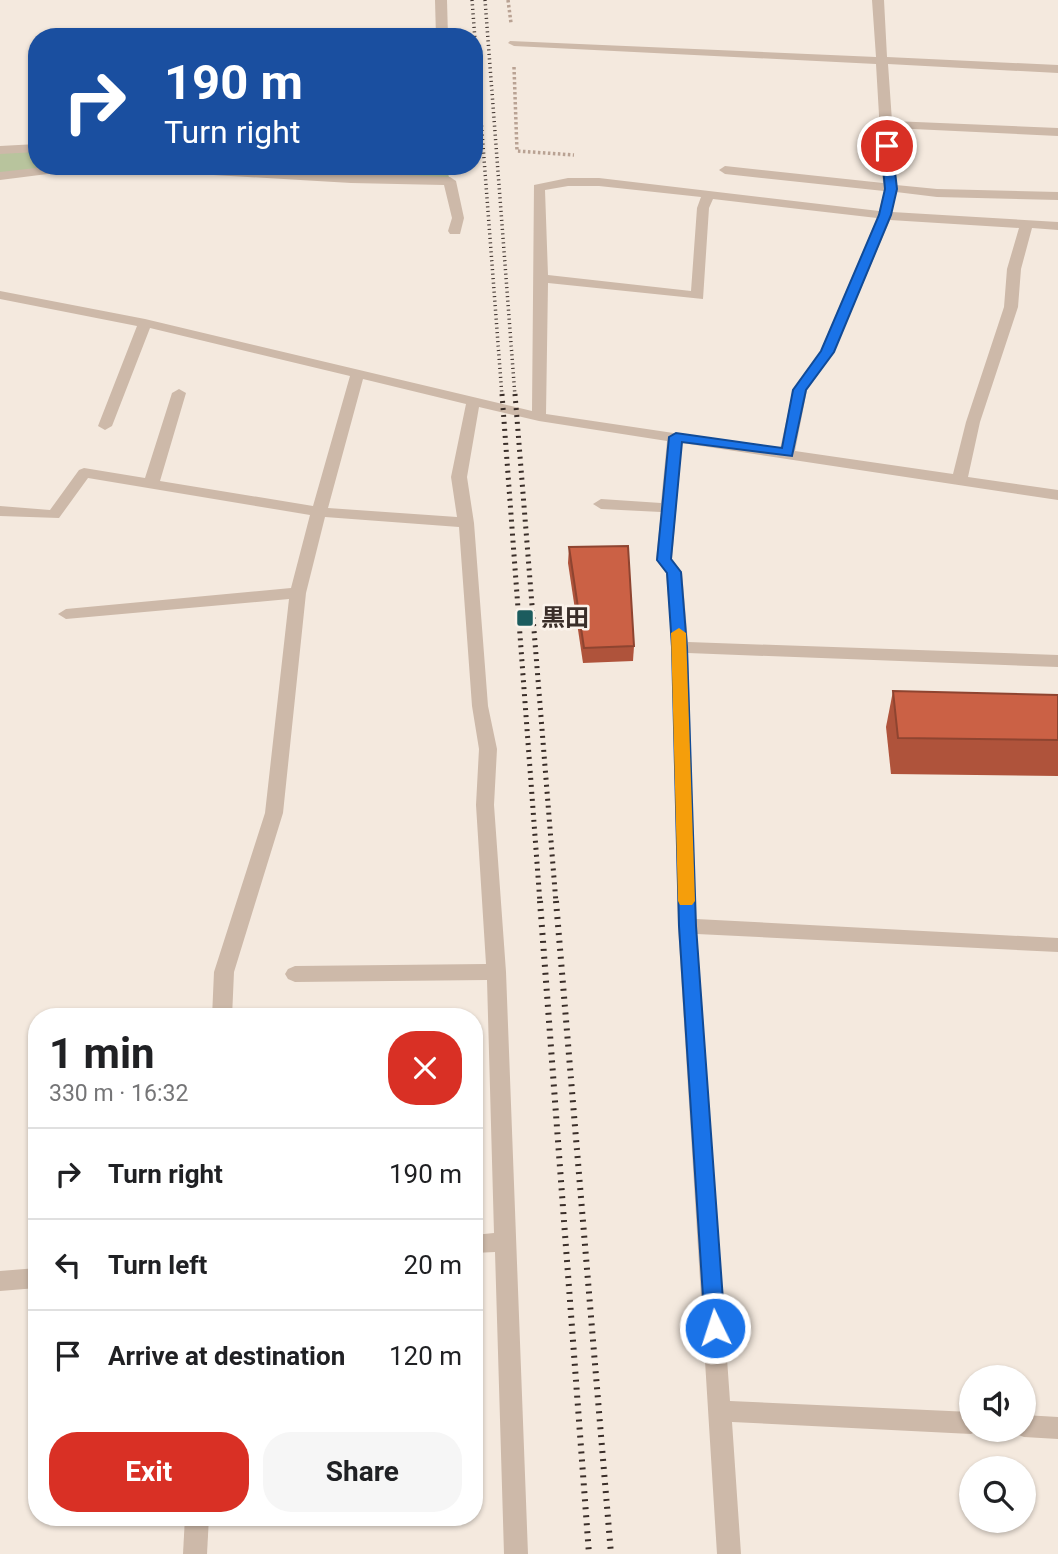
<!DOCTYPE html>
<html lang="en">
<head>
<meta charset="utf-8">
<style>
  :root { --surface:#fff; --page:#f6f6f6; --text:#202124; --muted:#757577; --line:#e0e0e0; --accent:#d93025 }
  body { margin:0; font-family:Roboto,"Noto Sans JP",sans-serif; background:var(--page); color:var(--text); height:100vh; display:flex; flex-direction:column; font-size:26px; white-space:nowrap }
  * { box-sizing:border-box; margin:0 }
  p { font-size:23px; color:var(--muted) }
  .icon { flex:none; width:38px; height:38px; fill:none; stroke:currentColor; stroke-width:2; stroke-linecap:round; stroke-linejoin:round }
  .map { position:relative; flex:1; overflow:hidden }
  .side { position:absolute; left:28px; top:1008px; width:455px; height:518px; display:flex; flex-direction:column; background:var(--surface); border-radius:28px; box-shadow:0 2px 5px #0004 }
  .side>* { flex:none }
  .guide { position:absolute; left:28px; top:28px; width:455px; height:147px; border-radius:28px; box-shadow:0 2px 5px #0004; background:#1a4fa0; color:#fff; overflow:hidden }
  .fabs { position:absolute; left:959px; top:1365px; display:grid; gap:14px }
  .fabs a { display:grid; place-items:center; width:77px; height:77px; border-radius:50%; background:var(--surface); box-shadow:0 2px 5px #0004; font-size:35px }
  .pin { position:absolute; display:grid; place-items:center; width:60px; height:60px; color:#fff; margin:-30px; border:4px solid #fff; border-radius:50%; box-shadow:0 2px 7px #0007 }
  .me { position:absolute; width:77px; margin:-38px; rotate:356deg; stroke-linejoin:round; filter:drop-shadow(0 0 5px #0008) }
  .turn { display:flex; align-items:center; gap:24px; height:147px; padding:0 21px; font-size:32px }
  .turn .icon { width:91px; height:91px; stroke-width:2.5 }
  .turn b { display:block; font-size:49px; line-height:60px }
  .round { display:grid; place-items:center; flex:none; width:74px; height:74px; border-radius:28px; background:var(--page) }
  .summary { display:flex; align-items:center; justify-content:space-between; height:119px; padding:0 21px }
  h1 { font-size:42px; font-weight:700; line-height:52px }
  .action { display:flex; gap:14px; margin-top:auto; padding:14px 21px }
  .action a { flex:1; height:80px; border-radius:28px; background:var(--accent); color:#fff; font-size:28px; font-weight:700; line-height:80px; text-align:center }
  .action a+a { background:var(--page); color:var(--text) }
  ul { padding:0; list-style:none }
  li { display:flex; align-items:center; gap:21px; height:91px; padding:0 21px; border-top:2px solid var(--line) }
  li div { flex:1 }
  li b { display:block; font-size:26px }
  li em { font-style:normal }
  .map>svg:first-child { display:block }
  .green { fill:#b8c49d }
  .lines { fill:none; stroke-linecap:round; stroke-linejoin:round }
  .path { stroke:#b9a293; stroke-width:3.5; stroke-dasharray:2.5 2.5; stroke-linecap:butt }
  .minor { fill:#cdb9a9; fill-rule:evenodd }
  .rail-far2 { stroke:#3a2e29; stroke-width:3.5; stroke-dasharray:1 3.5; stroke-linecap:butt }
  .rail-far1 { stroke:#3a2e29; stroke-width:5; stroke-dasharray:2 5; stroke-linecap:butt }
  .rail { stroke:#3a2e29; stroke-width:6; stroke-dasharray:2 6; stroke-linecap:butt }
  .wall { fill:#af533b }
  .building { fill:#cb6145; stroke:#8e4430; stroke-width:2 }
  .route { fill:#1a73e8; stroke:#114b97; stroke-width:2 }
  .slow { fill:#f59e0b }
  .poi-dot { fill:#1c5c5e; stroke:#fbf3eb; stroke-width:2.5 }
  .labels { text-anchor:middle; stroke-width:5; stroke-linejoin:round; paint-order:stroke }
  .poi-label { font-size:24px; font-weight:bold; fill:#3a2e29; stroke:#fbf3eb; text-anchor:start }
</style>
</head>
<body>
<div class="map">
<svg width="1058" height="1554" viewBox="0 0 1058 1554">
  <rect width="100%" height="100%" fill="#f4e9de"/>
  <!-- green -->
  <g class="green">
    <polygon points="37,148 37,166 90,166 0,176 0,150"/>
    <polygon points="100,166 446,166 450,181"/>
  </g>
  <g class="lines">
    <!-- path -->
    <g class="path">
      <polyline points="508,0 511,23"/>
      <polyline points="514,67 517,151 574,155"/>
    </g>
    <!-- minor -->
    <g class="minor">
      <polygon points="435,0 447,0 448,37 436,37"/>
      <path d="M872 0H884L887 57 1058 65V73L888 64 892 121 1058 128V136L892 128 896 185 937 189 1058 192V200L937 197 896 192 892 212 1058 222V230L1032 228 1021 269 1018 307 980 422 968 477 1058 490V500L682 443 672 559 682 572 688 642 1058 655V667L688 653 696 919 1058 938V952L697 934 730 1401 971 1412V1430H979L971 1434 732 1422 741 1554H717L678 926 672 647 666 573 656 560 661 512 601 509 593 504 601 499 661 503 667 441 539 421 479 407 467 477 474 523 488 706 497 749 494 805 506 972 528 1554H504L495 1252 474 1253V1235L494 1233 487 980 295 982 288 979 285 974 288 969 295 966 486 964 476 805 479 749 472 706 459 527 325 517 306 593 283 813 234 972 232 1017H212L214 972 265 813 289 599 66 619 58 614 66 609 291 588 310 515 88 478 59 518 0 516V506L50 510 79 470 84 468 145 478 172 393 179 389 186 393 160 481 313 506 350 376 150 328 112 426 105 430 98 426 137 326 0 299V291L145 319 532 411 534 185 568 178H599L879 211 884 191 725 174 719 170 725 166 883 183 876 64 514 46 508 43 510 41 876 57ZM568 186H599L701 197 697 208 691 291 548 275 545 190ZM713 199 877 218 820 352 793 390 780 449 546 414 548 283 703 299 709 208ZM890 220 1019 228 1007 269 1004 307 966 422 953 474 795 451 807 390 834 352ZM363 379 466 404 451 477 457 517 328 508Z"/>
      <polygon points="37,144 37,152 0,154 0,146"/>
      <polygon points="54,166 178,166 450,177 456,181 464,218 460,234 450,234 448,231 452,218 444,185 351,183 95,168 0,180 0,172"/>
      <polygon points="37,1268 37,1288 0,1291 0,1271"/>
      <polygon points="1024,1415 1058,1417 1058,1439 1024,1437 1016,1434 1014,1430 1024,1430"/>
      <polygon points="185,1517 209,1517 207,1554 183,1554"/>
    </g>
    <!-- rail-far2 -->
    <g class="rail-far2">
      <polyline points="472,0 502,396"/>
      <polyline points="485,0 515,396"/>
    </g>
    <!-- rail-far1 -->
    <g class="rail-far1">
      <polyline points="502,394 540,903"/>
      <polyline points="515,394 556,903"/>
    </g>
    <!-- rail -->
    <g class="rail">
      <polyline points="540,901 589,1554"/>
      <polyline points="556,901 611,1554"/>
    </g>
  </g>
  <!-- wall -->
  <g class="wall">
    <polygon points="569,547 634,646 633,661 583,663 568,563"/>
    <polygon points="893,691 1058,695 1058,776 891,774 886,727"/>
  </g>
  <!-- building -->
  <g class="building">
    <polygon points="628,546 634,646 584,648 569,547"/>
    <polygon points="893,691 1058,695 1058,740 898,738"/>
  </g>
  <!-- route -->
  <polygon class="route" points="887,142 892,146 897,189 891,215 834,352 806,390 792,456 682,442 671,559 681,572 687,647 696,926 725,1328 722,1335 715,1337 708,1335 705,1328 679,926 672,647 667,573 657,560 669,437 676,433 782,448 793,390 821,351 879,215 885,189 881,146"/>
  <!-- slow -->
  <polygon class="slow" points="679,628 686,633 695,901 692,905 680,905 678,901 671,633"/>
  <!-- markers -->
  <rect class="poi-dot" x="516" y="609" width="18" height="18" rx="3.5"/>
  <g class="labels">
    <!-- poi labels -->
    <g class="poi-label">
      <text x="541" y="626">黒田</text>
    </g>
  </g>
</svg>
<div class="fabs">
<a><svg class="icon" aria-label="sound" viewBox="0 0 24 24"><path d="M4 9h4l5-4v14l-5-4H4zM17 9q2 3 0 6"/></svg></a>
<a><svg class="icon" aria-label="search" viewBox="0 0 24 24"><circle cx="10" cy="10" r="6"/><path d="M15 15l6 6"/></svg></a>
</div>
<div class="pin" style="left:887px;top:146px;background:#d93025"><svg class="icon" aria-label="arrive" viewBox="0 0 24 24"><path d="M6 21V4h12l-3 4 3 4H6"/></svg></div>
<svg class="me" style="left:715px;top:1328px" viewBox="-20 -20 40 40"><circle r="17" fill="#1a73e8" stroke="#fff" stroke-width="3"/><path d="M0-11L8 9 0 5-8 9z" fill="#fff"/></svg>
<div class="guide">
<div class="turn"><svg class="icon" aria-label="right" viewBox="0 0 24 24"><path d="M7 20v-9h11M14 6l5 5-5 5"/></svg><div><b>190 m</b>Turn right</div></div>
</div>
<section class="side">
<div class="summary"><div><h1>1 min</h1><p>330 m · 16:32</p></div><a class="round" style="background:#d93025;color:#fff"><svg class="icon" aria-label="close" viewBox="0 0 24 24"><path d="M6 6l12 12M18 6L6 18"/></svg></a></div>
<ul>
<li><svg class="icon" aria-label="right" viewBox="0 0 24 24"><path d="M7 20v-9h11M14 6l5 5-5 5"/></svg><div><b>Turn right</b></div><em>190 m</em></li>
<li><svg class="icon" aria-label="left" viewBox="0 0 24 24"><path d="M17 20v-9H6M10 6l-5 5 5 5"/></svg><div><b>Turn left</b></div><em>20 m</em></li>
<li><svg class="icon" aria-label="arrive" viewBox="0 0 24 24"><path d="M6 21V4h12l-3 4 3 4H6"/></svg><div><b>Arrive at destination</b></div><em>120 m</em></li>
</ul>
<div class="action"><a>Exit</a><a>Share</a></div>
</section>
</div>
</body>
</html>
